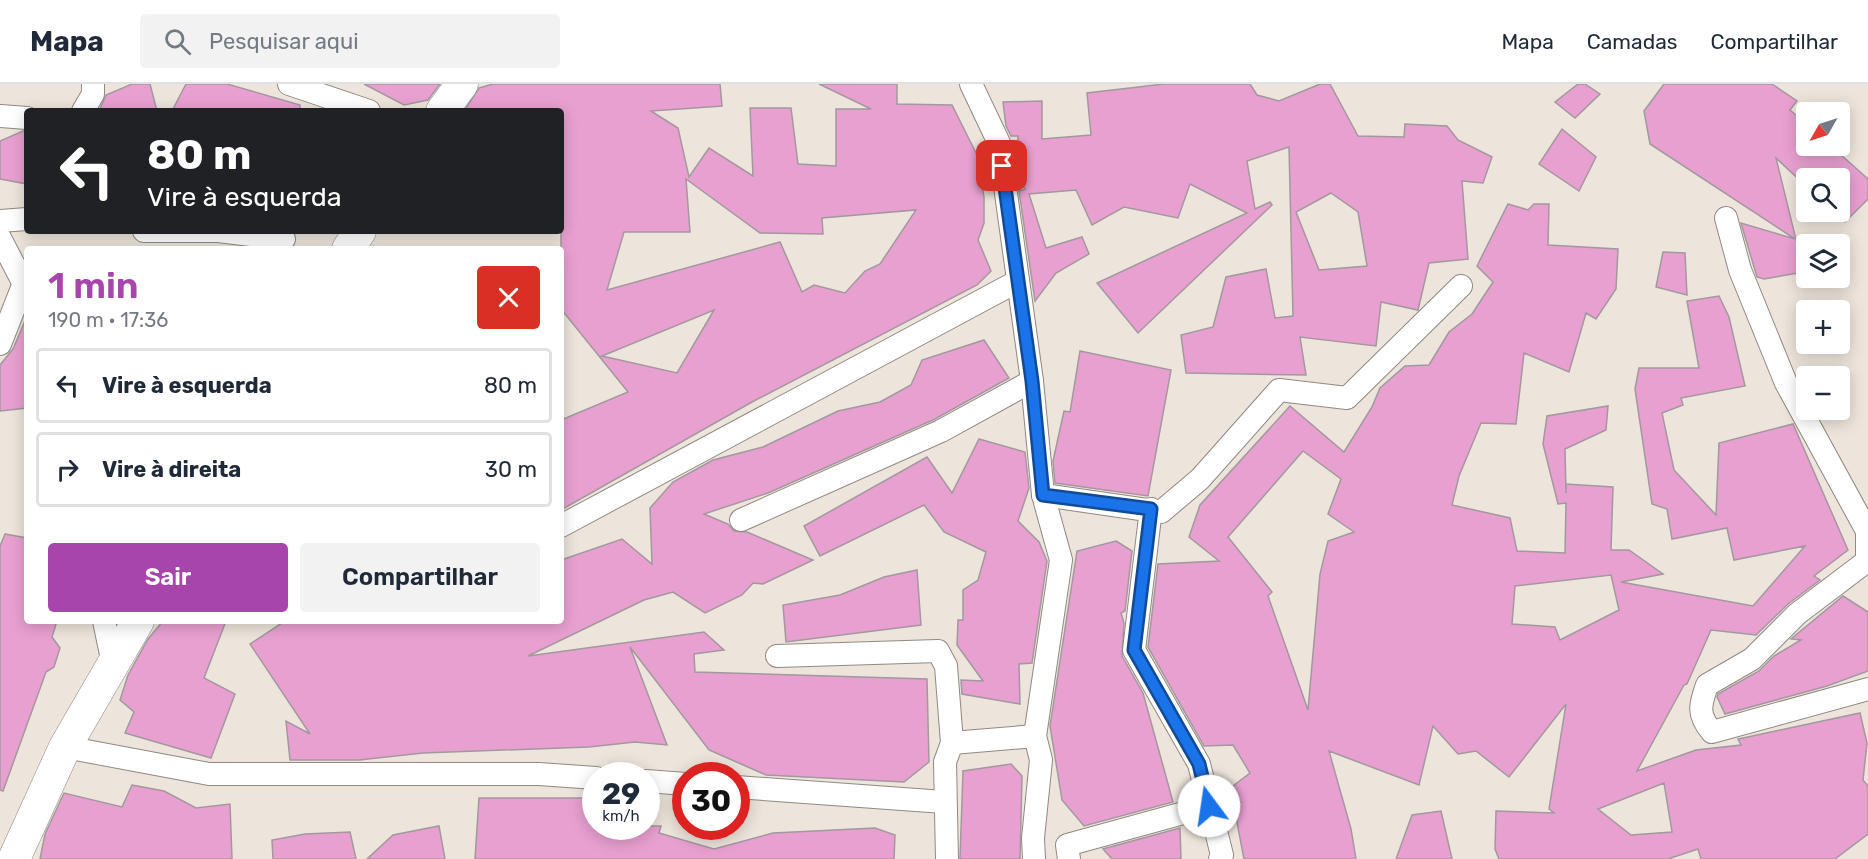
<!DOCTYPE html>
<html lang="pt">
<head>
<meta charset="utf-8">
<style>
  :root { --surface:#fff; --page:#f2f2f3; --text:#1f2937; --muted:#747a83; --line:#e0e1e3; --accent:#a745ac }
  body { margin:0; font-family:Rubik,sans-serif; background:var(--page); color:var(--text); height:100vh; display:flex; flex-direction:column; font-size:22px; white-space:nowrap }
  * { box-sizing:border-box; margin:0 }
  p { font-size:20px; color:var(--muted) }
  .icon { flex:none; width:33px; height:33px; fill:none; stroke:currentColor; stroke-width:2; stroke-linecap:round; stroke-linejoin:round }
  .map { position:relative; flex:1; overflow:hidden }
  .details { position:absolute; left:24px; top:162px; width:540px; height:378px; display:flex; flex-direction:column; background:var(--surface); border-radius:6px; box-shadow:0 3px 15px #0003 }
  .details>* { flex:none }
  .top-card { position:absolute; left:24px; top:24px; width:540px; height:126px; border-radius:6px; box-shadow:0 3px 15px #0003; background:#202124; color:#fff; overflow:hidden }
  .needle { width:39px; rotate:231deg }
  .controls { position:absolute; left:1796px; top:18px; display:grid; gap:12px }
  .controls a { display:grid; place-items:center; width:54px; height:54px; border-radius:6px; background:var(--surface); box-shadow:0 3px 15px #0003; font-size:30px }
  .speed { position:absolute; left:582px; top:678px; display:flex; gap:12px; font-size:30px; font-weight:700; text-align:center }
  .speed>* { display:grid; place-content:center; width:78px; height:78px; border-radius:50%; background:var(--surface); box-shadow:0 3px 15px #0003; line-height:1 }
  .speed small { font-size:15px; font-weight:400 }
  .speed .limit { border:9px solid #d22; background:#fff; color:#111 }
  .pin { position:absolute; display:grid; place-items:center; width:51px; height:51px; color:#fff; margin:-26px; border-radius:12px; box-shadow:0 3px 9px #0006 }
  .me { position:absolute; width:66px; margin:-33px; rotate:346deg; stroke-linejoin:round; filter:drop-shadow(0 0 4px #0008) }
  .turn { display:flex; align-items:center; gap:21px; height:126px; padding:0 24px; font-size:27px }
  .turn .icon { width:78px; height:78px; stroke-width:2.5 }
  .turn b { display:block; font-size:42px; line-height:51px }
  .round { display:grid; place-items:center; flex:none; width:63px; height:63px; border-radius:6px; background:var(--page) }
  .summary { display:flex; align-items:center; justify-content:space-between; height:102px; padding:0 24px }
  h1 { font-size:36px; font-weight:600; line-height:45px; color:var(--accent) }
  .action { display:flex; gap:12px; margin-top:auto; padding:12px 24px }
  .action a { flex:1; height:69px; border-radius:6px; background:var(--accent); color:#fff; font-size:24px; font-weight:600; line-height:69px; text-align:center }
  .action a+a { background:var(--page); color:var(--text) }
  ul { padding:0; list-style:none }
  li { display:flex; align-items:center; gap:18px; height:75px; margin:0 12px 9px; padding:0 12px; border:3px solid var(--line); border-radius:6px }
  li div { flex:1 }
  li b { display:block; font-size:22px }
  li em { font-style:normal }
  header { display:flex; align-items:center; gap:36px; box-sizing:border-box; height:84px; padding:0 30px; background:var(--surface); border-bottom:2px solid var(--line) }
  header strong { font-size:28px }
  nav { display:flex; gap:33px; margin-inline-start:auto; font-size:21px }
  .search { width:420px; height:54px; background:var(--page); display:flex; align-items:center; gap:15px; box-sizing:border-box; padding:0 21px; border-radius:6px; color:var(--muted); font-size:22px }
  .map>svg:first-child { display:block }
  .building { fill:#e8a0d1; stroke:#a2989e; stroke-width:1.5; fill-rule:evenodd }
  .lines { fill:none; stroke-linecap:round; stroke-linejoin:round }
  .street-casing { stroke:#918982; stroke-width:24 }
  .secondary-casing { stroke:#918982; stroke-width:33 }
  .street { stroke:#fff; stroke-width:22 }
  .secondary { stroke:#fff; stroke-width:32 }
  .route-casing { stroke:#114b97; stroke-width:15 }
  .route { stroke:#1a73e8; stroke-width:10 }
</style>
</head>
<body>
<header>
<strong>Mapa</strong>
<div class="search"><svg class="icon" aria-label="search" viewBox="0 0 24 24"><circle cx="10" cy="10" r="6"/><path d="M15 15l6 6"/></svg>Pesquisar aqui</div>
<nav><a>Mapa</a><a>Camadas</a><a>Compartilhar</a></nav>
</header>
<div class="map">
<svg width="1868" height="775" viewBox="0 0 1868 775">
  <rect width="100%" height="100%" fill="#ede5dc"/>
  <!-- building -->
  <g class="building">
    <polygon points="132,0 150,0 157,27 99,27 106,11"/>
    <polygon points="186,0 227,0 300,21 300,27 172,27"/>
    <polygon points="364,0 440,0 428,16 404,21"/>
    <path d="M493 0H720L722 22 651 27 678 44 689 93 709 64 753 92 750 24H791L798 80 836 82V25H871L819 0H897V20L952 21 977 71 984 113V139L978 156 991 187 977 201 752 318 561 426V336L628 308 561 225V27H464L479 4ZM686 95 760 149 823 150 822 134 916 126 880 180 865 187 845 209 814 201 802 208 780 158 607 206 624 148H690ZM714 226 677 289 602 272Z"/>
    <path d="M1164 0H1250L1257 11 1279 17 1320 0H1330L1358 52 1404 53 1405 40 1447 42 1458 56 1492 73 1483 99 1462 97 1468 175 1429 179 1418 226 1381 218 1376 262 1300 253 1306 291 1186 289 1181 251 1213 243 1226 193 1266 185 1275 234 1293 232 1289 63 1247 77 1255 125 1270 118 1272 121 1138 249 1097 199 1247 129 1190 100 1178 134 1124 123 1092 141 1076 106 1029 110 1046 164 1082 153 1089 170 1056 189 1035 217 1019 107 1025 105 1017 93 1016 84 1018 52H1011L1006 42 1003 18 1042 17V55L1091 51 1087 9ZM1331 109 1358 128 1367 182 1319 186 1296 128Z"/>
    <polygon points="1578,0 1585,0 1600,10 1575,34 1555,18"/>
    <polygon points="1664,0 1772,0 1797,17 1790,26 1806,40 1806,62 1831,62 1868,95 1868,115 1845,138 1834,128 1839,128 1839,94 1806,94 1806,102 1776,74 1804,188 1764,195 1757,193 1741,139 1795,155 1650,60 1644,27"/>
    <polygon points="1562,45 1596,73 1579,107 1539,80"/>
    <polygon points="23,47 27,47 27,100 0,95 0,57"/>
    <path d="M1508 120 1528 126 1534 120H1549L1548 161 1618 165 1616 205 1596 235 1586 229 1569 288 1524 269 1516 340 1481 339 1459 392 1452 421 1510 434 1517 467 1565 469 1566 419 1558 420 1543 360 1547 332 1608 322 1606 346 1565 365 1566 409V400L1613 403 1611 466H1629L1663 490 1621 498 1753 522 1805 462 1734 476 1727 444 1672 455 1667 425 1652 420 1635 305 1639 284H1699L1687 217 1719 212 1729 233 1745 302 1681 314 1683 321 1662 329 1674 386 1716 431 1719 359 1793 340 1848 466 1814 492 1820 496 1788 520 1756 551 1711 546 1687 600 1684 601 1637 687 1696 666 1741 661 1738 655 1743 654 1860 629 1867 659 1863 696 1868 702V750L1835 775H1701L1698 765 1668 775H1499L1495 765 1496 727 1554 729 1549 725 1566 620 1509 693 1476 667 1458 670 1433 642 1419 701 1329 667 1351 745 1356 775H1244L1234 723 1224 725 1221 711 1250 689 1233 661 1204 662 1148 563 1158 480 1219 477 1189 453 1200 421 1290 322 1344 368 1372 323 1380 304 1405 282 1429 281 1449 248 1472 230 1493 198 1477 182ZM1303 367 1341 395 1328 430 1354 448 1328 457 1320 490 1308 626 1268 512 1272 508 1228 453ZM1611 491 1619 526 1560 556 1555 543 1512 540 1515 502ZM1664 699 1672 748 1631 751 1598 725Z"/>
    <polygon points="1663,168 1685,169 1687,211 1656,203"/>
    <polygon points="27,232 27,324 0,327 0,281 13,265"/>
    <polygon points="984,256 1009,294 935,335 768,409 704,430 728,440 734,447 747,448 813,476 763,500 753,499 742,511 705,529 673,508 644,516 528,572 704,548 724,566 694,570 695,588 927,595 929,678 904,698 766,691 709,666 630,563 667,661 635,658 589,663 423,669 359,676 290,676 286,637 310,650 250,560 285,537 561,537 561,476 622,455 652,480 650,424 673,398 713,376 763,363 838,327 880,318 911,301 922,276"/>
    <polygon points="1080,267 1171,286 1148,412 1055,399 1053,377 1064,327 1070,328"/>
    <polygon points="979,355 1025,368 1029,404 1018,437 1039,458 1047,477 1032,579 1019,580 1020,620 962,610 961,596 983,597 957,561 958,536 963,536 963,506 978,496 986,468 944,448 924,421 820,472 804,442 927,373 952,409"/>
    <polygon points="5,450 27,454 27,537 57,537 52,553 60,564 54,583 46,588 3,707 0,706 0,462"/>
    <polygon points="1116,457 1132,467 1125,527 1121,529 1124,539 1122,572 1143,609 1173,718 1084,742 1062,716 1050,642 1077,467"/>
    <polygon points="917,486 921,541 786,558 783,521 840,511 884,493"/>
    <polygon points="1843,512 1868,528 1868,587 1827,602 1725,630 1717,613 1718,610 1759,587 1774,572 1801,556 1791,555"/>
    <polygon points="163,537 226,537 204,594 235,610 211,674 125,649 134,628 120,616 128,591 148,555"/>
    <polygon points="1011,680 1022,692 1020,775 960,775 963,687"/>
    <polygon points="132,701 164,707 196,724 230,720 232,775 40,775 45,750 64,709 122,723"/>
    <polygon points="479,714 596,714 596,742 661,742 659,749 714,765 773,749 875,744 895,751 894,775 475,775"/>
    <polygon points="1441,727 1452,775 1396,775 1412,731"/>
    <polygon points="439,742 445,775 367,775 393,751"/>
    <polygon points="1180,744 1181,775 1112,775 1103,765"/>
    <polygon points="350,748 356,775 273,775 272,756 305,750"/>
  </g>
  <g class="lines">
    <defs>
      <g id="street">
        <polyline points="289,0 369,27"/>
        <polyline points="971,0 999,59 1032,297 1043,411 1061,476 1035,652 1041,676 1033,754 1034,775"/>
        <polyline points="83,27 93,10 93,0"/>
        <polyline points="0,32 27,34"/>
        <path d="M1726 134 1740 186 1786 299 1867 447V477L1797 530 1752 575 1707 601C1700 622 1697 630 1712 648L1868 605"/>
        <polyline points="0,137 27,135"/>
        <polyline points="144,147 218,147 284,155"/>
        <polyline points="0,154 27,206"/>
        <polyline points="0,260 24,199"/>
        <polyline points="1043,411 1161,428 1200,395 1279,306 1347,314 1461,202"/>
        <polyline points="1151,425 1134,566 1199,680 1222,771 1220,775"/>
        <polyline points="741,436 941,347 1032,297"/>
        <polyline points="561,442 1018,197"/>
        <polyline points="104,537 113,580"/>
        <polyline points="777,572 938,567 946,582 952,659"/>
        <polyline points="65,663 209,690 539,690 596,694"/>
        <polyline points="646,697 686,700"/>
        <polyline points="736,703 944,718"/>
        <polyline points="947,775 945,678 952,659 1035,652"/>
        <polyline points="1069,775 1067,761 1209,722"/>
      </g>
      <g id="secondary">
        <polyline points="442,27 462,0"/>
        <polyline points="348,165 360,147"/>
        <polyline points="14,775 65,663 138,537"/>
      </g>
    </defs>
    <!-- street casing -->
    <use href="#street" class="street-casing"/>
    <!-- secondary casing -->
    <use href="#secondary" class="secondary-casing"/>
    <!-- street -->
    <use href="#street" class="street"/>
    <!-- secondary -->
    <use href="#secondary" class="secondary"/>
  </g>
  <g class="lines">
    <defs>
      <polyline id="route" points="1002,82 1032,297 1043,411 1151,425 1134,566 1199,680 1209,722"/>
    </defs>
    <!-- route casing -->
    <use href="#route" class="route-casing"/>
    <!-- route -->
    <use href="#route" class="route"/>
  </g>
</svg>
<div class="controls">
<a><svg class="needle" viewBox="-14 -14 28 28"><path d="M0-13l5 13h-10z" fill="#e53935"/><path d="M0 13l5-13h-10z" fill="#747a83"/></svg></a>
<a><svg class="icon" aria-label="search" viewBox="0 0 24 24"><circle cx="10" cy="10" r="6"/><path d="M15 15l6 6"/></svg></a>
<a><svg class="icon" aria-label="layers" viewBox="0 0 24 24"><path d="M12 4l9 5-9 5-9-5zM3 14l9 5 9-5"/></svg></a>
<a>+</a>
<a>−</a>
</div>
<div class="speed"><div>29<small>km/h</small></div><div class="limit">30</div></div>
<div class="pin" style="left:1002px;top:82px;background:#d93025"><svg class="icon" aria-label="arrive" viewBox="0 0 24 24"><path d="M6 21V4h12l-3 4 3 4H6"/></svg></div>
<svg class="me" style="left:1209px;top:722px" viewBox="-20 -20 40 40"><circle r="19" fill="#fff"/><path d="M0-13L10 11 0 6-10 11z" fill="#1a73e8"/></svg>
<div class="top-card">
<div class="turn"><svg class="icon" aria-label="left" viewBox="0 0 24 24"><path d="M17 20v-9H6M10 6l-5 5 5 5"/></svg><div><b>80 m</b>Vire à esquerda</div></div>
</div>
<section class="details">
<div class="summary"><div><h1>1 min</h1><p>190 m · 17:36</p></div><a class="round" style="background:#d93025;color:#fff"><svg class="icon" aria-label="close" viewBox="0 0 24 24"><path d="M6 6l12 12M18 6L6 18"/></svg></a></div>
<ul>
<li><svg class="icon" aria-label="left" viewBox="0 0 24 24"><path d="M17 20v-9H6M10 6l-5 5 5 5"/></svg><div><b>Vire à esquerda</b></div><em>80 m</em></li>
<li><svg class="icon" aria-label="right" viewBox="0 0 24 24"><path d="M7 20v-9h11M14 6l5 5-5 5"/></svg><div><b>Vire à direita</b></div><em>30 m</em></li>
</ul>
<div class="action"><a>Sair</a><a>Compartilhar</a></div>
</section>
</div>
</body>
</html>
